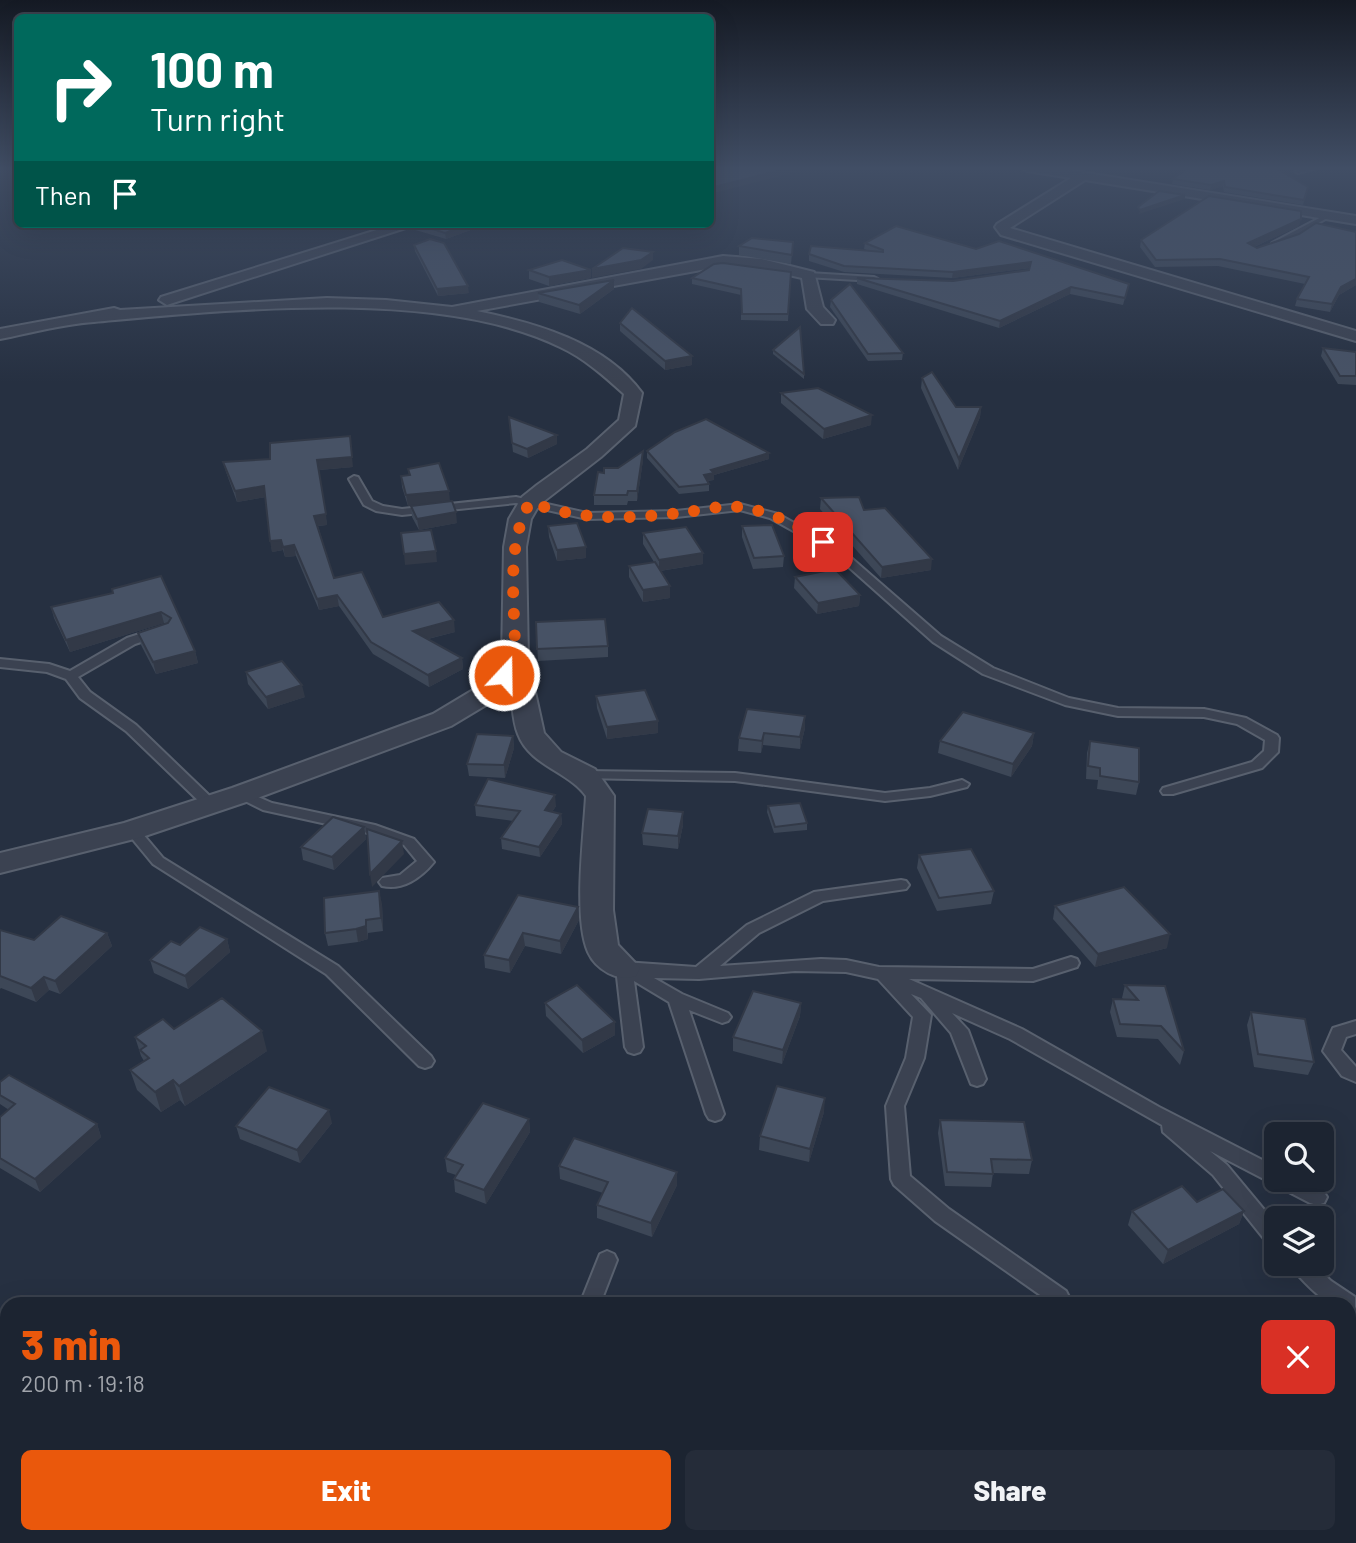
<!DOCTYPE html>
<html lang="en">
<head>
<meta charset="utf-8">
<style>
  :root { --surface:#1c2431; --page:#252c39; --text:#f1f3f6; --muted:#a0a4ab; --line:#3a414d; --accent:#ea580c }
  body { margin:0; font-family:Barlow,sans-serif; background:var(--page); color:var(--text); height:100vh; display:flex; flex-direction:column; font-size:26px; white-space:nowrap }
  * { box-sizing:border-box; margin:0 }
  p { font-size:23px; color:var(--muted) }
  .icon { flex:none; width:38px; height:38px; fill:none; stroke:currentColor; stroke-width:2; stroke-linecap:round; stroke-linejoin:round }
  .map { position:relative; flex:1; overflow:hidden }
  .sheet { position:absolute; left:0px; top:1297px; width:1356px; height:247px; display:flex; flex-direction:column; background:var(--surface); border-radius:21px 21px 0 0; box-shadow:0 7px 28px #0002,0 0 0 2px var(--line) }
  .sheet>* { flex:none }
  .top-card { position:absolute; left:14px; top:14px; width:700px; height:214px; border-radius:10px; box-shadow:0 7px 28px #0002,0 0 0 2px var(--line); background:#00695c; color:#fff; overflow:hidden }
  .buttons { position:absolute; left:1264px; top:1122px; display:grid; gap:14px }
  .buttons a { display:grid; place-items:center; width:70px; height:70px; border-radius:10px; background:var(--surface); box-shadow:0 7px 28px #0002,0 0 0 2px var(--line); font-size:35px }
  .pin { position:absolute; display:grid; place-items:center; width:60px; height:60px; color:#fff; margin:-30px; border-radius:14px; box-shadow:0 4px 10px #0006 }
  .me { position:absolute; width:77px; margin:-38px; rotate:21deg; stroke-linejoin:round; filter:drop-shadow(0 0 5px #0008) }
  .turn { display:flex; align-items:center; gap:24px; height:147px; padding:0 21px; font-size:32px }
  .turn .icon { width:91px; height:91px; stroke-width:2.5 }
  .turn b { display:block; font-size:49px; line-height:60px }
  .then { display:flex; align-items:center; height:66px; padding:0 21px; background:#0003; gap:14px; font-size:26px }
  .round { display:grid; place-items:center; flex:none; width:74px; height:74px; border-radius:10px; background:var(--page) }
  .overview { display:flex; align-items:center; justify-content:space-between; height:119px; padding:0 21px }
  h1 { font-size:42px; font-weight:800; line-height:52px; color:var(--accent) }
  .action { display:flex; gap:14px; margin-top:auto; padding:14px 21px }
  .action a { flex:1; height:80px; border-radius:10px; background:var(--accent); color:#fff; font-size:28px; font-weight:800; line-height:80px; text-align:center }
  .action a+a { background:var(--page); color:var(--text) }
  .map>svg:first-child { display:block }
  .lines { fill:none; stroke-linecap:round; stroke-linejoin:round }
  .service-casing { stroke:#58606e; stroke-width:4 }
  .minor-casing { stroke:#58606e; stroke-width:4 }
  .path { stroke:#475a5f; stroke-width:6; stroke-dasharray:8 8; stroke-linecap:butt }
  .service { fill:#3b4251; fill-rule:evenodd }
  .minor { fill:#3b4251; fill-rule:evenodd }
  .wall { fill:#3d4757 }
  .shaded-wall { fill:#323947 }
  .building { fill:#475265; stroke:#323947; stroke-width:2 }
  .route { stroke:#ea580c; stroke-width:12; stroke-dasharray:0 21.6 }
</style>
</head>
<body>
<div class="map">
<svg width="1356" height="1543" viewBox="0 0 1356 1543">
  <rect width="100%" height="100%" fill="#263041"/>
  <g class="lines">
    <defs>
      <g id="service">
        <polygon points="1310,167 1321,167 1298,173 1295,171"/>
        <polygon points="1327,214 1329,217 1279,245 1272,243"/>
        <polygon points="809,273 874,277 878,279 874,281 806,277 806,273"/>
        <polygon points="354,476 358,477 372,501 383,506 402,509 516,497 587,513 676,511 740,504 778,514 841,549 941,636 993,668 1069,698 1118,708 1204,709 1246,718 1277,735 1279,738 1278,752 1262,768 1173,794 1163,794 1161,791 1163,788 1252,762 1264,751 1265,740 1237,724 1204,717 1118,716 1065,705 983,674 933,642 833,553 770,518 740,510 676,517 587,519 516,503 402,515 376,511 364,505 349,479"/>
        <polygon points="155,629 159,630 161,633 159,636 135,644 78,677 90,692 136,725 216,802 218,805 216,808 206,808 126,731 80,698 66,679 47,672 0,667 0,659 49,664 70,671 127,638"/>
        <polygon points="585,771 735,773 885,793 930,788 962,780 969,784 967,787 930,796 885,801 735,781 580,778 578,775"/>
        <path d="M242 790 272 803 375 825 414 839 434 862C421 878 402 891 382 886L379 882 382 878 400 875 417 861 404 845 372 834 263 810 237 797 235 794Z"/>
        <polygon points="132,825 137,827 163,858 338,966 431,1056 434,1061 431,1066 425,1068 419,1066 326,974 153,864 125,830"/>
        <path d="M901 880 906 881 909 885 906 889 823 901 759 933 720 966 821 959 846 960 879 967 1033 969 1071 957 1077 959 1079 963 1077 967 1033 981 909 979 1022 1029 1159 1107 1276 1167V1180C1293 1180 1318 1179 1327 1197L1324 1203 1317 1205 1310 1203 1210 1151 1227 1165 1276 1224V1247L1269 1245 1213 1175 1163 1132 1162 1125 1010 1039 952 1013 968 1030 986 1079 983 1084 977 1086 971 1084 951 1033 921 998 911 994 931 1015 924 1058 904 1106 910 1176 949 1209 1066 1291 1069 1297 1066 1303 1053 1304 935 1221 894 1185 891 1179 886 1106 906 1058 913 1017 878 979 846 972 795 971 699 979 654 978 682 994 728 1013 731 1017 728 1021 722 1023 689 1010 724 1114 721 1119 715 1121 709 1119 706 1114 669 1002 634 981 643 1047 640 1052 634 1054 628 1052 625 1047 616 968 618 964 624 962 696 967 747 925 814 892Z"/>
        <polygon points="1356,1021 1356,1034 1346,1037 1341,1050 1356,1067 1356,1082 1342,1076 1323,1051 1333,1028"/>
        <polygon points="607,1251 614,1254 617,1260 600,1304 580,1304 600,1254"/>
        <path d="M1290 1264H1313L1331 1281 1355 1297V1311L1349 1313V1304C1344 1304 1336 1305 1332 1304 1321 1300 1295 1274 1290 1264Z"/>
        <polygon points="522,1536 546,1536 545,1543 521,1543"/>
      </g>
      <g id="minor">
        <polygon points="1021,167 1049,167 1356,216 1356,224 1085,180 1010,228 1356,331 1356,341 1001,235 995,227 997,224 1071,178 1027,171"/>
        <polygon points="396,224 418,224 173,303 167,305 159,300 161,297"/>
        <path d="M723 256 762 259 814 272 823 307 835 320 833 324H821L807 309 802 278 762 269 723 266 477 311C535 323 605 342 642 393L635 426 601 457 539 505 531 519 526 547 528 660 544 733 561 752 595 769 614 796 613 910 618 945 640 968 636 976C618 982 596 970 588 952 573 918 584 835 586 796 568 771 530 766 518 734 512 720 513 700 509 685L501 696 451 726 252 800 142 837 0 873V853L124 823 232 788 433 714 483 684 502 659 504 547 509 519 522 497 537 485 587 449 619 420 624 394C604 376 584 358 560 347 438 287 228 310 94 322 63 324 31 333 0 339V329L114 308 120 310 327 298 386 300 452 307Z"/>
      </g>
    </defs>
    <!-- service casing -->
    <use href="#service" class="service-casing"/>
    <!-- minor casing -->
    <use href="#minor" class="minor-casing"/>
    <!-- path -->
    <polyline class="path" points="1173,1543 1176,1536"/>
    <!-- service -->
    <use href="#service" class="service"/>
    <!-- minor -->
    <use href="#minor" class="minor"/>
  </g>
  <!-- wall -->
  <g class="wall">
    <polygon points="1063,167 1086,167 1080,169"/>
    <polygon points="1173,179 1308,187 1303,205 1224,192 1223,186 1210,190 1172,184"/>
    <polygon points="412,224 487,224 446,239 412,229"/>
    <polygon points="1299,226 1254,247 1257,248 1356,232 1356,285 1339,295 1330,312 1295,306 1297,299 1305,284 1218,266 1155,267 1140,247 1141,240"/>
    <polygon points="793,242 791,264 739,255 739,246"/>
    <polygon points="865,243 976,249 1129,284 1123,305 1070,294 999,328 857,284 857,278 953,281 1029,270 1030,268 952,278 844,272 809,261 809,254 869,251 864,249"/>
    <polygon points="414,245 469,293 438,296 415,251"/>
    <polygon points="529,270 591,270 591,278 549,286 529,279"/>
    <polygon points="791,272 788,321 741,320 741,295 692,284 692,278"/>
    <polygon points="614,280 614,289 580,314 539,302 538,293"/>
    <polygon points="831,300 903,353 902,360 868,361 830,307"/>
    <polygon points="620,323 692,365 665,370 620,331"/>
    <polygon points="1323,348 1356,352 1356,385 1338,384 1321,356"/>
    <polygon points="773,350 804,374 804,379 773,354"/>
    <polygon points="922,378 956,407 981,407 980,417 958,470 921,388"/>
    <polygon points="781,393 871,425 823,439 781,403"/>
    <polygon points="509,417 557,444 528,458 513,452"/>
    <polygon points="643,451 643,460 637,501 628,501 627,505 594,505 594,495 604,473 618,468"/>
    <polygon points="647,451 769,453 769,459 714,475 714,480 707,481 709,484 709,491 679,494 647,458"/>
    <polygon points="223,462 353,467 319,470 327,525 318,526 334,578 383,617 455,632 428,639 462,658 463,669 429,687 373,654 339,606 319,610 296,556 285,557 283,550 272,552 266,497 237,502 226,472"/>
    <polygon points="408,469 450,501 408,506 402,487 401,476 409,475"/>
    <polygon points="821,498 864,510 931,570 881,578 820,509"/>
    <polygon points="411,506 457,523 419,530 412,517"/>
    <polygon points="548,526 586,558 557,561 549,537"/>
    <polygon points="742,526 784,556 783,567 753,569 742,537"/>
    <polygon points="643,533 703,553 703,564 660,571 670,598 643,602 629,577 629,566 654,562 643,544"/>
    <polygon points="161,576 195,651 198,663 156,674 141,645 138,633 165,624 164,623 70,652 54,618 51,607 113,593"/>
    <polygon points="795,577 860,595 859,606 817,614 794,588"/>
    <polygon points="536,622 608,646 608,657 538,661"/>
    <polygon points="246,672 305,697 268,709 248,684"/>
    <polygon points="596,696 658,733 607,739 597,708"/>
    <polygon points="805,716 805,728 800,749 763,745 761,753 738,751 739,738"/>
    <polygon points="1034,733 1032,746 1011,777 938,753 940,741"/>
    <polygon points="513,736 514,748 505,778 469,776 467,764"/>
    <polygon points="1090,741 1139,782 1136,795 1097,789 1098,780 1086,779 1087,753"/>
    <polygon points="475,805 556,806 552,812 561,814 562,824 540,857 502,849 501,838 513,821 476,816"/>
    <polygon points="768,806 807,823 807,830 774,833 767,812"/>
    <polygon points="683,812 683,825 678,849 643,845 642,833"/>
    <polygon points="364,827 366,839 334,870 303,860 301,847"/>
    <polygon points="919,855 994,891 991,904 937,911 917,868"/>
    <polygon points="518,895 578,907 579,920 561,954 525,946 510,973 485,968 484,955"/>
    <polygon points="382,904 383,931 368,933 368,939 358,942 328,946 325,933"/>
    <polygon points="1055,906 1167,948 1095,967 1053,919"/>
    <polygon points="0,930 34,940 107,933 112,946 60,994 49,990 36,1002 1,988 0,989"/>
    <polygon points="227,939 230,952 188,989 154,973 150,960 180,945"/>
    <polygon points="1125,985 1184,1051 1180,1065 1158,1039 1117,1037 1110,1012 1113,999 1123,999 1122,998"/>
    <polygon points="545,1003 615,1022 615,1035 583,1053 546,1016"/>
    <polygon points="801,1003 800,1016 782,1064 733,1051 733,1037"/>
    <polygon points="1251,1012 1314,1062 1308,1075 1254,1067 1247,1025"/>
    <polygon points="174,1029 267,1051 185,1106 180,1100 161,1112 137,1090 130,1070 144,1061 141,1056 135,1037"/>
    <polygon points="0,1082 97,1124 101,1137 40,1192 0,1168 0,1117 9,1110 0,1104"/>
    <polygon points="824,1112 809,1162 759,1150 760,1136"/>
    <polygon points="529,1119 530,1132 486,1204 455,1192 454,1179 456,1175 447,1172 445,1158"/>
    <polygon points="940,1120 1032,1160 1029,1174 993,1173 991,1187 945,1186 938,1133"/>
    <polygon points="332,1123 300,1163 240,1139 236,1126"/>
    <polygon points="559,1166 677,1185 652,1237 597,1218 597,1205 603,1193 560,1179"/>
    <polygon points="1197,1202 1244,1211 1239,1224 1163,1264 1128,1225 1132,1211"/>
    <polygon points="1349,1415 1356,1417 1356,1471 1349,1469"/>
  </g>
  <!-- shaded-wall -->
  <g class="shaded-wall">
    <polygon points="792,167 823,167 804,170 710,194 710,188"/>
    <polygon points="1224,181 1223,186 1210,190 1211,185"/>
    <polygon points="1185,195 1185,199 1139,214 1140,210"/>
    <polygon points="1301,219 1299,226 1247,250 1248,243"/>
    <polygon points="469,224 487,224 446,239 445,233"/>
    <polygon points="653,252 653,260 641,269 592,278 592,269"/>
    <polygon points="1031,262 1030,268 952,278 953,272"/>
    <polygon points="591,270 591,278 549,286 549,277"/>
    <polygon points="1356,279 1356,285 1339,295 1330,312 1332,304 1341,287"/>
    <polygon points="614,280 614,289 580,314 579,305"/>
    <polygon points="468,286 469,293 438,296 437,289"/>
    <polygon points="1071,287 1070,294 999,328 1000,321"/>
    <polygon points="692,356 692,365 665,370 665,361"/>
    <polygon points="981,407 980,417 958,470 959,459"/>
    <polygon points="872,415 871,425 823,439 824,429"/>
    <polygon points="557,435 557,444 528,458 527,449"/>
    <polygon points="350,436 353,467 319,470 317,460"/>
    <polygon points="643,451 643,460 637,501 637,491"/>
    <polygon points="769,453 769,459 714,475 714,480 704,481 704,475 711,470"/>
    <polygon points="264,486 266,497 237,502 235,491"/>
    <polygon points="449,491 450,501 408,506 406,495"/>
    <polygon points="456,512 457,523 419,530 417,519"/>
    <polygon points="326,514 327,525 316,526 314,516"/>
    <polygon points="281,540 283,550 272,552 270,541"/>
    <polygon points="294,545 296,556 285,557 283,547"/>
    <polygon points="586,547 586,558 557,561 557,550"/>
    <polygon points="436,551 437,562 405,565 404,554"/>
    <polygon points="703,553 703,564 659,571 659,560"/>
    <polygon points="932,559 931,570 881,578 882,567"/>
    <polygon points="670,586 670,598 643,602 643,590"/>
    <polygon points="337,595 339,606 319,610 317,599"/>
    <polygon points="860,595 859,606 817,614 818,603"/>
    <polygon points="161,612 164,623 70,652 66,640"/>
    <polygon points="454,620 455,632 415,642 413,631"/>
    <polygon points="195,651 198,663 156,674 153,662"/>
    <polygon points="462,658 463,669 429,687 428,675"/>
    <polygon points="302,685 305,697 268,709 266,697"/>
    <polygon points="805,716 805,728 800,749 800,737"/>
    <polygon points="658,721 658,733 607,739 607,727"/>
    <polygon points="764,733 763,745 761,753 762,741"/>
    <polygon points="1034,733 1032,746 1011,777 1013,764"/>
    <polygon points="513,736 514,748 505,778 504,765"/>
    <polygon points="555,795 556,806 546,821 545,810"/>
    <polygon points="683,812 683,825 678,849 678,836"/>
    <polygon points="561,814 562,824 540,857 539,847"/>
    <polygon points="364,827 366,839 334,870 332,857"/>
    <polygon points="402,841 404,854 372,887 370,874"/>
    <polygon points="379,891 382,904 383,931 381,918"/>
    <polygon points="578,907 579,920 561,954 560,941"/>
    <polygon points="366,920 368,939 358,942 356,929"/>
    <polygon points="107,933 112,946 60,994 55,981"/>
    <polygon points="523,933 525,946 510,973 509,960"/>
    <polygon points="1170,934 1167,948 1095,967 1098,954"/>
    <polygon points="227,939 230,952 188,989 185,976"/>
    <polygon points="44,977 49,990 36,1002 31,988"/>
    <polygon points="801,1003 800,1016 782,1064 783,1050"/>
    <polygon points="615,1022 615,1035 583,1053 582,1040"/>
    <polygon points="262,1031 267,1051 185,1106 179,1086"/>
    <polygon points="173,1080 180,1100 161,1112 155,1092"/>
    <polygon points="825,1098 824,1112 809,1162 810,1149"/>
    <polygon points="329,1110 332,1123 300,1163 297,1150"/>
    <polygon points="529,1119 530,1132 486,1204 484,1190"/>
    <polygon points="97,1124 101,1137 40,1192 35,1179"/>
    <polygon points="677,1172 677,1185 652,1237 651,1223"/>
    <polygon points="1244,1211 1239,1224 1163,1264 1168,1250"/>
  </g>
  <!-- building -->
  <g class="building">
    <polygon points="710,167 792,167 710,188"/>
    <polygon points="1189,167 1274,167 1308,187 1304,200 1225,187 1224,181 1211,185 1173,179"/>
    <polygon points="1159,191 1185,195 1140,210 1138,207"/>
    <polygon points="1209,196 1301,211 1301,219 1248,243 1257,248 1299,234 1316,223 1356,232 1356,279 1341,287 1332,304 1297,299 1309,277 1220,259 1156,260 1141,240"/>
    <polygon points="417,224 469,224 445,233"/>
    <polygon points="896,226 976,249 999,241 1129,284 1125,298 1071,287 1000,321 857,278 953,281 1029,270 1031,262 953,272 844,266 809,254 811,246 883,252 883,250 865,243"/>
    <polygon points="752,238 793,242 792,255 739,246"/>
    <polygon points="430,239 444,243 468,286 437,289 414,245"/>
    <polygon points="623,248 653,252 641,260 592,269"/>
    <polygon points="562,260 591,270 549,277 529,270"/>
    <polygon points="723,263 791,272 788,314 742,314 741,289 692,278 714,264"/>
    <polygon points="614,280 579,305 538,293"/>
    <polygon points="850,284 903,353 868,354 831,300"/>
    <polygon points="632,308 692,356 665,361 620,323"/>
    <polygon points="800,327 804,374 773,350"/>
    <polygon points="1323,348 1356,352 1356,376 1340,376"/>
    <polygon points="932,372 956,407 981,407 959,459 922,378"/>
    <polygon points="818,388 872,415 824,429 781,393"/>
    <polygon points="509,417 557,435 527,449 512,443"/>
    <polygon points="706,419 769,453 711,470 714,473 704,475 709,484 679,487 647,451 675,432"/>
    <polygon points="350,436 352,457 317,460 326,514 314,516 334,578 362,572 383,617 439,602 454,620 413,631 462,658 428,675 371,642 337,595 317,599 294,545 283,547 281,540 270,541 264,486 235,491 223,462 270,459 270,443"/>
    <polygon points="643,451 637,491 628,491 627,495 594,495 598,472 604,473 604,468 618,468"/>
    <polygon points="439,463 449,491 406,495 401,476 410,475 408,469"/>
    <polygon points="859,497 864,510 885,508 932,559 882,567 821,498"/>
    <polygon points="452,501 456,512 417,519 411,506"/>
    <polygon points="577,523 586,547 557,550 548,526"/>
    <polygon points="772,525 784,556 754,558 742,526"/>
    <polygon points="686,527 703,553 659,560 643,533"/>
    <polygon points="431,530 436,551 404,554 401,533"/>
    <polygon points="655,562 670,586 643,590 629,566"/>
    <polygon points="835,569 860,595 818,603 795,577"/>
    <polygon points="161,576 195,651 153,662 138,633 168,623 171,618 161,612 66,640 51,607 113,593 112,589"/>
    <polygon points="605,619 608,646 537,649 536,622"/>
    <polygon points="282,661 302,685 266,697 246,672"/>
    <polygon points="645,690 658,721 607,727 596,696"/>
    <polygon points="747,709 805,716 800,737 764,733 762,741 739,738"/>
    <polygon points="963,712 1034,733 1013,764 940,741"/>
    <polygon points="477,734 513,736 504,765 467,764"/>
    <polygon points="1090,741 1139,748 1139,782 1100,776 1100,768 1088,766"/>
    <polygon points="488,779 555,795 545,810 561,814 539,847 501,838 520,811 475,805"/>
    <polygon points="800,803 807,823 775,827 768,806"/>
    <polygon points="648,809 683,812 678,836 642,833"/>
    <polygon points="333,817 364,827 332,857 301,847"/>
    <polygon points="367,829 402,841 370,874"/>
    <polygon points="971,849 994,891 939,898 919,855"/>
    <polygon points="1124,887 1170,934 1098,954 1055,906"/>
    <polygon points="379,891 381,918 366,920 366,926 356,929 325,933 324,898"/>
    <polygon points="518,895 578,907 560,941 523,933 509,960 484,955"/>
    <polygon points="61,916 107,933 55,981 44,977 31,988 0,976 0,930 34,940"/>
    <polygon points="200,927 227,939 185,976 150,960 171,941 180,945"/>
    <polygon points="577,985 615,1022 582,1040 545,1003"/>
    <polygon points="1125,985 1165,986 1184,1051 1161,1026 1120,1024 1113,999 1138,1000"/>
    <polygon points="753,991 801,1003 783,1050 733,1037"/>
    <polygon points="222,998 262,1031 179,1086 173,1080 155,1092 130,1070 149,1058 140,1050 146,1046 135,1037 163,1019 174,1029"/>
    <polygon points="1251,1012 1305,1019 1314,1062 1258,1054"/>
    <polygon points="9,1075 97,1124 35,1179 0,1158 0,1117 15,1104 0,1095 0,1082"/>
    <polygon points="777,1086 825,1098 810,1149 760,1136"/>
    <polygon points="269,1087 329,1110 297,1150 236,1126"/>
    <polygon points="483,1103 529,1119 484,1190 454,1179 463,1165 445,1158"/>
    <polygon points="940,1120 1024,1122 1032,1160 991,1159 993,1174 947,1172"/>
    <polygon points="574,1138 677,1172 651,1223 597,1205 608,1182 559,1166"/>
    <polygon points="1182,1186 1197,1202 1223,1189 1244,1211 1168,1250 1132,1211"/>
    <polygon points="1141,1297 1161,1304 1140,1304"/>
    <polygon points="1349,1415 1356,1417 1356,1457 1349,1455"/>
  </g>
  <!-- sky -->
  <linearGradient id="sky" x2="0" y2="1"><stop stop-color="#151a24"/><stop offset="0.44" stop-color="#414e65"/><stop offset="1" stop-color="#414e65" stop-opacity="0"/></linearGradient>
  <rect width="1356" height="383" fill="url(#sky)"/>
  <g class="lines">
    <!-- route -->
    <path class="route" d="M504 675 515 660C516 609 504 547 530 502 577 521 630 519 680 513 699 511 719 505 739 507 768 510 799 526 823 542"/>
  </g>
</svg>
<div class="buttons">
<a><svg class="icon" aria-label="search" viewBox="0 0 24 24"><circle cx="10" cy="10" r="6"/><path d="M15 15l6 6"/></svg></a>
<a><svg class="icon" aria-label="layers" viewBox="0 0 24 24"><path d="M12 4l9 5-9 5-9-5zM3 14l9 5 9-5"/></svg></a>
</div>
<div class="pin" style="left:823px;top:542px;background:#d93025"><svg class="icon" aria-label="arrive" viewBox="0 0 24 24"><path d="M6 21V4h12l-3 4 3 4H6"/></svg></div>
<svg class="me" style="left:504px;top:675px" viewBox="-20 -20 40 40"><circle r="17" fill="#ea580c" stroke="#fff" stroke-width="3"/><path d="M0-11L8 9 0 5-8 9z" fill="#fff"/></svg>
<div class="top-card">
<div class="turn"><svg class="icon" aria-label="right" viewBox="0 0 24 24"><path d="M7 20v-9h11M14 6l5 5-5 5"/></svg><div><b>100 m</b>Turn right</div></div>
<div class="then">Then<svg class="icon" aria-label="arrive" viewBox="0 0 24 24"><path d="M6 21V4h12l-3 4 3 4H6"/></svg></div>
</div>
<section class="sheet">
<div class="overview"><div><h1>3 min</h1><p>200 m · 19:18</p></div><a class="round" style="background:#d93025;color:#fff"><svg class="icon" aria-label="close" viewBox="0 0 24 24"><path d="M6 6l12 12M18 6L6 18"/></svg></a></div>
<div class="action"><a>Exit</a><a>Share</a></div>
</section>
</div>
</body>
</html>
